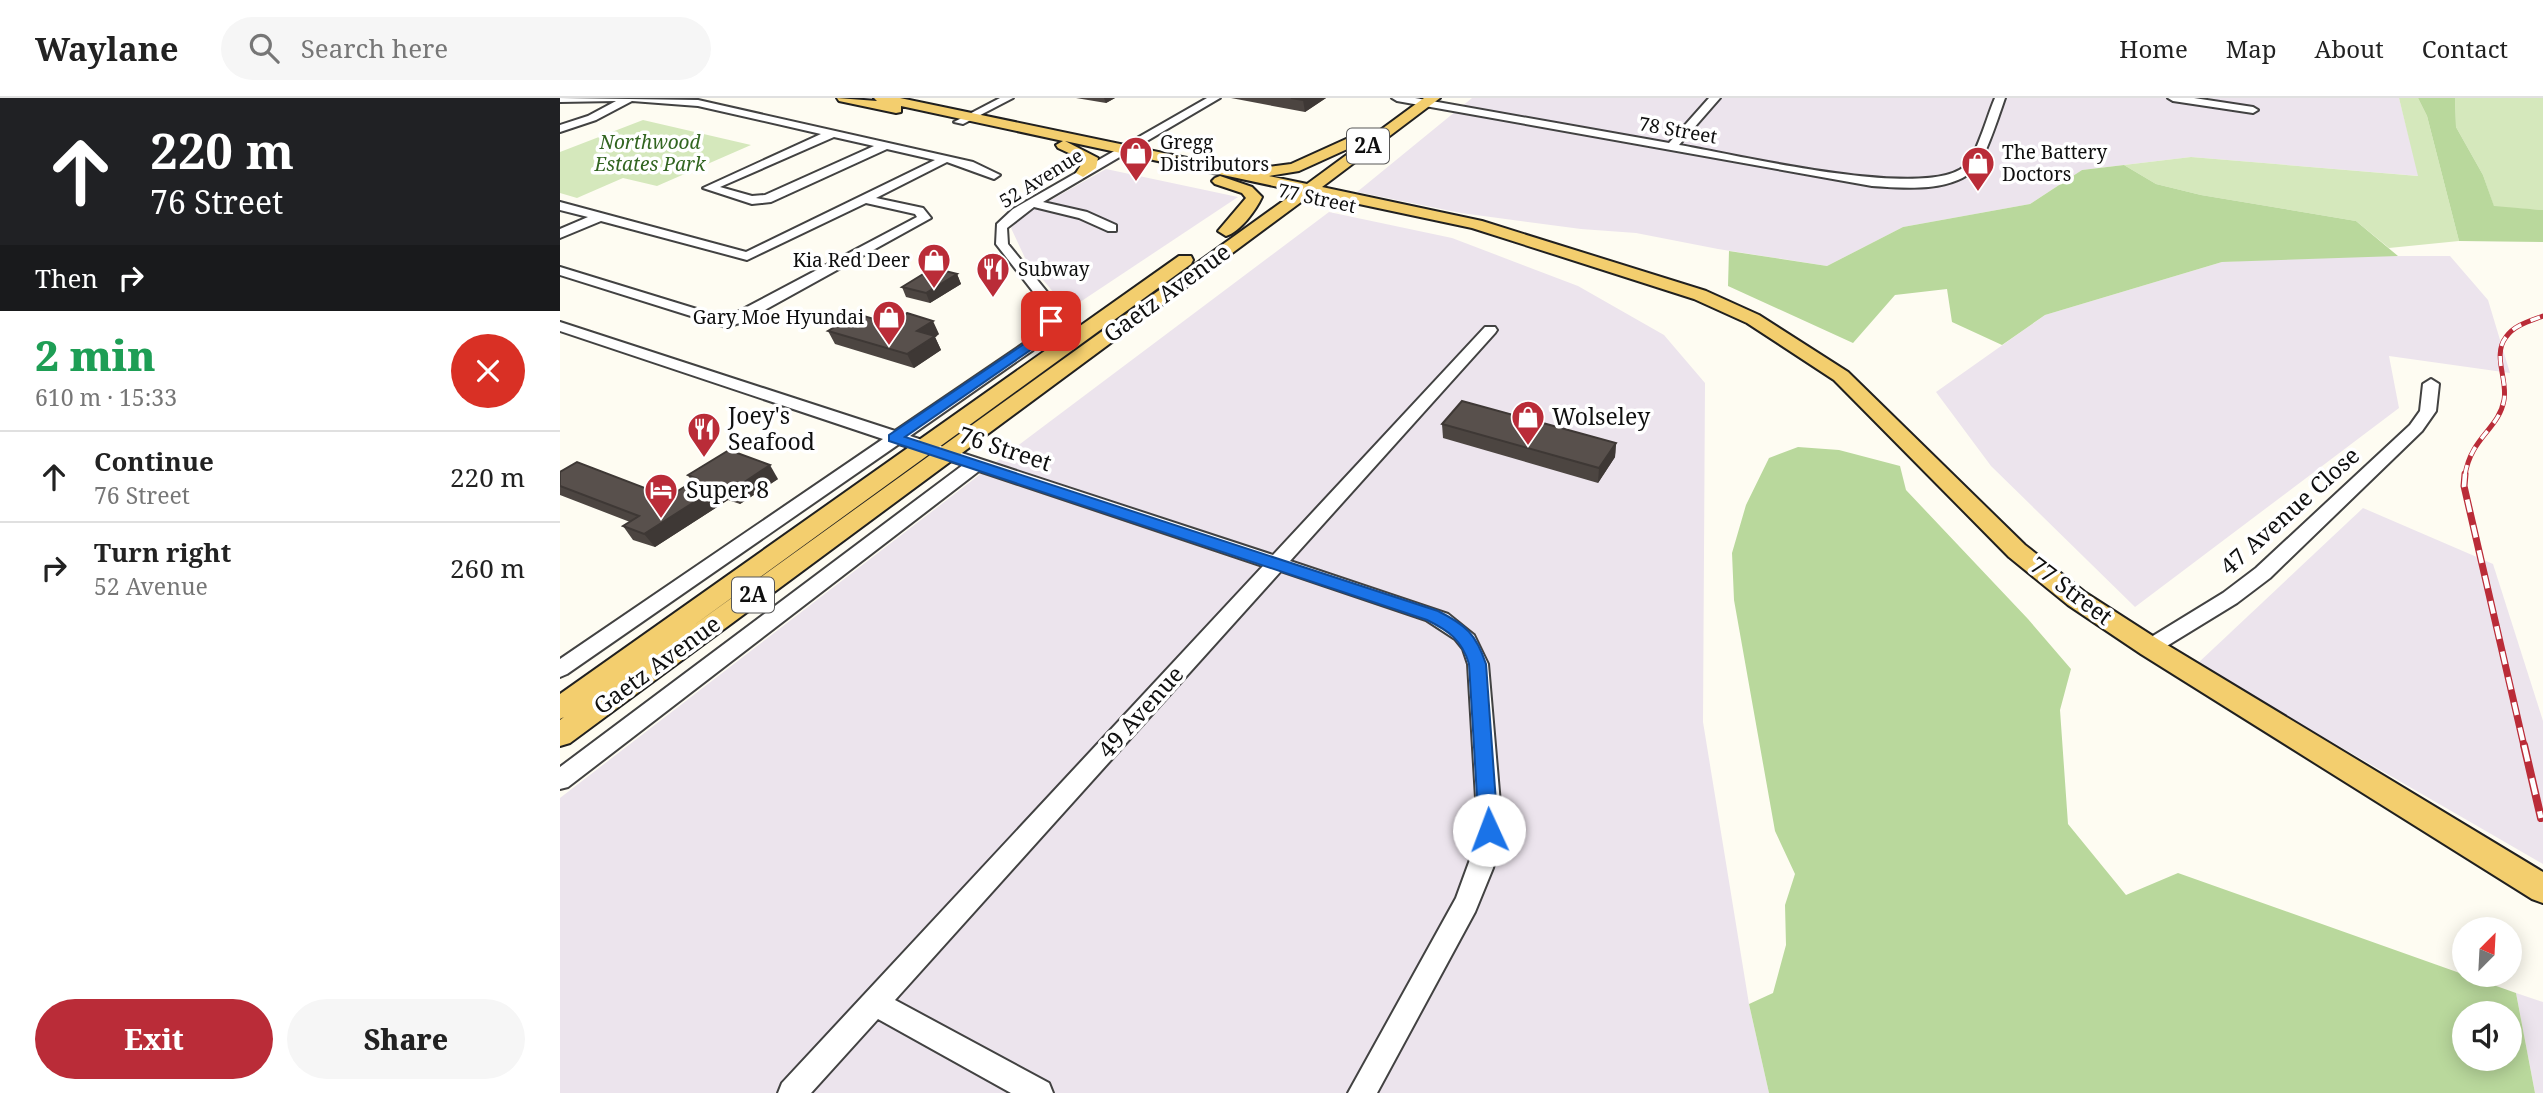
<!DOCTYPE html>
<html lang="en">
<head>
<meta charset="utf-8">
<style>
  :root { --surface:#fff; --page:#f6f6f6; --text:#222; --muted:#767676; --line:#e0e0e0; --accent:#ba2c38 }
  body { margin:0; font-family:"Noto Serif",serif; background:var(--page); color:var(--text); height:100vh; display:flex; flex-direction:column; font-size:26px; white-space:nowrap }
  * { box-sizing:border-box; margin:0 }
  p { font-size:23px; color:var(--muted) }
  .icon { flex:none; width:38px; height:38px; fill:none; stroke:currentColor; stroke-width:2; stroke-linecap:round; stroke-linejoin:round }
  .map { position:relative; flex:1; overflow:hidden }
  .sheet { display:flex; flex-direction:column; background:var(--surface); width:560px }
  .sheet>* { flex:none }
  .top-card { background:#202124; color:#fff; overflow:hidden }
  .needle { width:46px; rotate:24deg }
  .buttons { position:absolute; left:1892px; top:819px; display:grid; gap:14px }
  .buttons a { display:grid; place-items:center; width:70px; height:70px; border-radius:50%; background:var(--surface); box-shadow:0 4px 18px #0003; font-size:35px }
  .pin { position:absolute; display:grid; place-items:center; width:60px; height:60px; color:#fff; margin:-30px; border-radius:14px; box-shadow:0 4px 10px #0006 }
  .me { position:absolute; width:77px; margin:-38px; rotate:358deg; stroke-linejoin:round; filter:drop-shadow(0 0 5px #0008) }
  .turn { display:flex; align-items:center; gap:24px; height:147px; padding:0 35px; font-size:32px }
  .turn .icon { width:91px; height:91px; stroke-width:2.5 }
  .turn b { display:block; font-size:49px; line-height:60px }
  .then { display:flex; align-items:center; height:66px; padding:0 35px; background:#0003; gap:14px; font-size:26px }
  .round { display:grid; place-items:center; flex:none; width:74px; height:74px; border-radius:37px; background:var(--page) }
  .summary { display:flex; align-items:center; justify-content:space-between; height:119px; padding:0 35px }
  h1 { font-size:42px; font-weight:800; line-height:52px; color:#1e9e55 }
  .primary-button { display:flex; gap:14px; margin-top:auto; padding:14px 35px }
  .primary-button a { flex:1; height:80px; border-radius:42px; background:var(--accent); color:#fff; font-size:28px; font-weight:800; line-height:80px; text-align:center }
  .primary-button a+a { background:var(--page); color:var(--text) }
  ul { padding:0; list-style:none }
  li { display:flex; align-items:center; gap:21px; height:91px; padding:0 35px; border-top:2px solid var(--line) }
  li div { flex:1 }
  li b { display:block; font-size:26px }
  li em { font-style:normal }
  header { display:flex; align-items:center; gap:42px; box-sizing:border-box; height:98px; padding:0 35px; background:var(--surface); border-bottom:2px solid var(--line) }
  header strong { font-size:33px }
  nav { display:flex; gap:38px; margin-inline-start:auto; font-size:24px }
  .search { width:490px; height:63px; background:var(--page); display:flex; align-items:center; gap:18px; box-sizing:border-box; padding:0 24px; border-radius:38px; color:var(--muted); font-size:26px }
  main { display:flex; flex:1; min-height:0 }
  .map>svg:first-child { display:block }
  .industrial { fill:#ece4ed }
  .green { fill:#d5e8bc }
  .forest { fill:#b9d89c; fill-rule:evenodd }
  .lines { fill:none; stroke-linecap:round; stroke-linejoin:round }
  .minor-casing { stroke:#424242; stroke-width:4 }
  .major-casing { stroke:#202020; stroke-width:4 }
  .minor { fill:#fff; fill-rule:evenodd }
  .major { fill:#f3ce6e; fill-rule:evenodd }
  .rail-far2-casing { stroke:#ba2c38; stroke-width:5 }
  .rail-far1-casing { stroke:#ba2c38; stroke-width:7 }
  .rail-casing { stroke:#ba2c38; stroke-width:8 }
  .rail-far2 { stroke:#fff; stroke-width:3.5; stroke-dasharray:10; stroke-linecap:butt }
  .rail-far1 { stroke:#fff; stroke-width:4.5; stroke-dasharray:13; stroke-linecap:butt }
  .rail { stroke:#fff; stroke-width:5; stroke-dasharray:17; stroke-linecap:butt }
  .wall { fill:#4c4541 }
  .shaded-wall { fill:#3e3835 }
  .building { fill:#58504c; stroke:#3e3835; stroke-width:2 }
  .route { fill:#1a73e8; stroke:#114b97; stroke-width:2 }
  .labels { text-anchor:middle; stroke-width:7; stroke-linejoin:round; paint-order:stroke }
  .far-street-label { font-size:19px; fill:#0f0f0f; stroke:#fff }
  .far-park-label { font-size:19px; font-style:italic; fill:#326521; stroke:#fff }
  .far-poi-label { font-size:19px; fill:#0f0f0f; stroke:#fff; text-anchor:start }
  .shield { fill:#fff; stroke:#575757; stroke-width:2 }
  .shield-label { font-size:21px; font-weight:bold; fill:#0f0f0f }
  .street-label { font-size:23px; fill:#0f0f0f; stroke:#fff }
  .poi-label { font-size:23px; fill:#0f0f0f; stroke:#fff; text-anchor:start }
</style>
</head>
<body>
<header>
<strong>Waylane</strong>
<div class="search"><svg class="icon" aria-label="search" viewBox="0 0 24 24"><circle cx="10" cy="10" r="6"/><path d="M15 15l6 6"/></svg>Search here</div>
<nav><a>Home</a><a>Map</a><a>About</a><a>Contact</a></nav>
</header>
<main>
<section class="sheet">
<div class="top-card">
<div class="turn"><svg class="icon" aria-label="ahead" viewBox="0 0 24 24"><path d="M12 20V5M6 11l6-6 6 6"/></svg><div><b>220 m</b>76 Street</div></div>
<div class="then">Then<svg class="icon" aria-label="right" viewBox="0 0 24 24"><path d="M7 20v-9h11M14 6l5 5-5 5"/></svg></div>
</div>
<div class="summary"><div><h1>2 min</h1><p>610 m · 15:33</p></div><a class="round" style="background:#d93025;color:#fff"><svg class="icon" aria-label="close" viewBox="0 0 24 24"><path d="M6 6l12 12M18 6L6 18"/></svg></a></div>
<ul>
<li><svg class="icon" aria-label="ahead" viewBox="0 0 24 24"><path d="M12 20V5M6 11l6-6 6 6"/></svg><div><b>Continue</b><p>76 Street</p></div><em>220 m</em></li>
<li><svg class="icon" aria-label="right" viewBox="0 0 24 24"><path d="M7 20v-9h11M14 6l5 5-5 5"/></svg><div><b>Turn right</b><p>52 Avenue</p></div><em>260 m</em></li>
</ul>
<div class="primary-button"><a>Exit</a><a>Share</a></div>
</section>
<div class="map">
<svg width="1983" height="995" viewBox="0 0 1983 995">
  <rect width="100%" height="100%" fill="#fefcf2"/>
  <!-- industrial -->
  <g class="industrial">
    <polygon points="912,0 1839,0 1859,78 1631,59 1522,72 1470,106 1343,129 1267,168 1158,151 1076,135 1021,131 901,115 797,94"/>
    <polygon points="546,71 678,99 508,212 465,160 451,130 464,117"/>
    <polygon points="769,114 892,140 1018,188 1104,237 1145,285 1143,624 1189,906 1209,995 0,995 0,700 440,361"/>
    <polygon points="1765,158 1890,158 1928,202 1950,275 1829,258 1839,310 1575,509 1431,368 1376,294 1485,217 1662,164"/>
    <polygon points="1803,410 1933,466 1983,623 1983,766 1637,566"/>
    <polygon points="1956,895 1983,904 1983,995 1975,995"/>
  </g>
  <!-- green -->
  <g class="green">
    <polygon points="1839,0 1858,0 1867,18 1899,143 1829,150 1796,123 1641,97 1596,86 1564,67 1631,59 1858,78"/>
    <polygon points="1895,0 1983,0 1983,112 1934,109 1923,77 1896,29"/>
    <polygon points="83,22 191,47 97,88 63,80 17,100 0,95 0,54"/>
  </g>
  <!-- forest -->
  <g class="forest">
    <polygon points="1858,0 1895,0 1896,29 1923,77 1934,108 1983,112 1983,144 1899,143 1867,18"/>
    <polygon points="1564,67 1596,86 1641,97 1796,123 1838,158 1662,164 1485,217 1442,247 1392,224 1387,191 1335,197 1293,245 1168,188 1169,153 1267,168 1343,129 1470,106 1522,72"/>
    <path d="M1238 349 1279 352 1340 368 1346 392 1468 521 1511 571 1500 612 1508 726 1566 797 1618 775 1956 895 1975 995H1209L1189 906 1213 895 1226 847 1225 807 1235 776 1215 733 1174 502 1172 455 1186 407 1209 360ZM1950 915V961H1904V915Z"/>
  </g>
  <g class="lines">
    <defs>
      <g id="minor">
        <path d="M0 0 138 2 413 64 440 77 434 81 387 64 316 100 363 110 371 120 183 224 166 229 0 177V169L166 220 357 119 355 116 306 105 187 162 41 123 0 140V131L28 119 0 112V104L186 154 375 62 327 51 211 104 192 106 143 90 261 36 138 8 72 3 36 22 0 34V27L28 18 56 3 0 4ZM274 39 314 48 205 97 192 98 160 89Z"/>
        <polygon points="440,0 453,0 403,26 394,24"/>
        <polygon points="647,0 660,0 483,104 527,114 556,127 556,133 548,133 519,120 474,109 447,130 448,146 496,205 498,224 473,252 350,338 713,457 925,229 935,229 937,232 935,235 730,463 888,516 914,537 928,566 941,717 939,748 933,770 915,814 817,995 788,995 896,800 915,748 917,717 908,566 903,551 895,541 866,522 721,473 335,902 489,985 493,995 451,995 318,921 251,995 218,995 222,985 703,468 419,373 8,689 0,691 0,669 403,367 339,346 7,576 0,579 0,561 323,341 0,233 0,224 335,333 463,246 484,223 482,205 436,146 437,126 453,111"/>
        <path d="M832 0H855L1109 45 1149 0H1160L1119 47C1170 55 1376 106 1408 65 1418 52 1428 16 1435 0H1445C1440 14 1425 61 1416 70 1391 95 1344 90 1312 88L837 3Z"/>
        <polygon points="1608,0 1634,0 1693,9 1698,12 1693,15 1613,3"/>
        <polygon points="1871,281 1879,286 1876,313 1862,333 1710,480 1677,505 1597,554 1590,556 1583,554 1580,549 1583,544 1663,495 1696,470 1850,327 1860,313 1863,286"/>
      </g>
      <g id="major">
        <polygon points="277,0 317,3 314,0 340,0 694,74 701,70 731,66 795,37 805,37 805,43 739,73 709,78 747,86 864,0 880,0 762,89 922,123 1146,193 1199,217 1288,274 1465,447 1526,495 1599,542 1983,774 1983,805 1972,801 1581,556 1508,507 1449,459 1274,282 1187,225 1134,201 912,130 752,96 10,645 0,648 0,622 4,619 0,621 0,596 619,158 631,158 633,162 631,166 130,530 737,93 505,43 538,60 536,70 523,79 516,75 524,62 498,50 496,47 503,43 341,8 341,14 336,15 279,3"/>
        <path d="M660 78 692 89 702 99C696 112 680 134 666 138L658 133 686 100 682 95 655 86 652 83 655 80Z"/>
      </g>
    </defs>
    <!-- minor casing -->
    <use href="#minor" class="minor-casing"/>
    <!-- major casing -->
    <use href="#major" class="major-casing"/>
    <!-- minor -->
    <use href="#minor" class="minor"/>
    <!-- major -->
    <use href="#major" class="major"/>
    <defs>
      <path id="rail-far2" d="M1905 377C1911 339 1939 331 1944 302 1948 282 1932 257 1946 239 1954 227 1970 223 1983 218"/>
      <polyline id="rail-far1" points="1905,376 1904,388 1964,648"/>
      <polyline id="rail" points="1964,647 1981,720"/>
    </defs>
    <!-- rail-far2 casing -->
    <use href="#rail-far2" class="rail-far2-casing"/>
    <!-- rail-far1 casing -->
    <use href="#rail-far1" class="rail-far1-casing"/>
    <!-- rail casing -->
    <use href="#rail" class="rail-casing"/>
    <!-- rail-far2 -->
    <use href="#rail-far2" class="rail-far2"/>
    <!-- rail-far1 -->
    <use href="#rail-far1" class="rail-far1"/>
    <!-- rail -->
    <use href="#rail" class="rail"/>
  </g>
  <!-- wall -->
  <g class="wall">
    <polygon points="516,0 555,0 546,5"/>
    <polygon points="671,0 766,0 745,14"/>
    <polygon points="397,176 401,186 370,205 346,199 342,189"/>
    <polygon points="331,226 379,236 375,239 381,252 354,270 275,246 268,233"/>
    <polygon points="882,326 1056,345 1055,359 1038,385 883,340"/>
    <polygon points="0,374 108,399 132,384 128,377 218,381 180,406 168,402 95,449 73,442 63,428 70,424 0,397"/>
  </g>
  <!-- shaded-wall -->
  <g class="shaded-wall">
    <polygon points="544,0 555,0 546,5"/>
    <polygon points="747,0 766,0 745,14 743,2"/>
    <polygon points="397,176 401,186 370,205 366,195"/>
    <polygon points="373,223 379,236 375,239 381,252 354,270 347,256 357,233"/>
    <polygon points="1056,345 1055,359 1038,385 1039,370"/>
    <polygon points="210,367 218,381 180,406 171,393"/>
    <polygon points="158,389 168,402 95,449 84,436"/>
  </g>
  <!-- building -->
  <g class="building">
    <polygon points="731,0 747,0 743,2"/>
    <polygon points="373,170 397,176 366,195 342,189"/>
    <polygon points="347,215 373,223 357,233 375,238 347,256 268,233 297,216 331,226"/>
    <polygon points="902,303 1056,345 1039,370 882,326"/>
    <polygon points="169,352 210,367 171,393 158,389 84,436 63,428 79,418 0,388 0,374 17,364 108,399 137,381 128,377"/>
  </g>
  <!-- route -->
  <path class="route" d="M487 221 497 223 472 251 345 339 878 513C906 527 916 536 926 566L938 732 935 738 929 741 922 738 919 732 909 566C902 542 889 533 867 522L329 343V337L464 246Z"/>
  <!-- icons -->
  <defs>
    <symbol id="shop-pin" viewBox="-11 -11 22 30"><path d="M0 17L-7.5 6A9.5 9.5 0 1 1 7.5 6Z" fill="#ba2c38" stroke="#fff"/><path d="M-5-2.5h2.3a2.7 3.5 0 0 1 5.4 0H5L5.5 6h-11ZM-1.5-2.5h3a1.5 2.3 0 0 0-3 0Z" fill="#fff"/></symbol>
    <symbol id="restaurant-pin" viewBox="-11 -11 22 30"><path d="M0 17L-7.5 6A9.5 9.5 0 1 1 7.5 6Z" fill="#ba2c38" stroke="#fff"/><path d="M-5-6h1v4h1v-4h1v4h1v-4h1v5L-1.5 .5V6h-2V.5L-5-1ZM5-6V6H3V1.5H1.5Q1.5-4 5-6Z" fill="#fff"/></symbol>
    <symbol id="hotel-pin" viewBox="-11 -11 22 30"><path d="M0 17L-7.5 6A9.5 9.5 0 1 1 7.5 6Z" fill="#ba2c38" stroke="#fff"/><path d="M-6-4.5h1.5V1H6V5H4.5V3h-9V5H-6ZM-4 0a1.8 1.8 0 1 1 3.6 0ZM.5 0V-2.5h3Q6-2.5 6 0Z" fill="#fff"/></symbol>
  </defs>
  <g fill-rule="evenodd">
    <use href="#shop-pin" x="557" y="36" width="38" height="52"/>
    <use href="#shop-pin" x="1399" y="46" width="38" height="52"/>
    <use href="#shop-pin" x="355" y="143" width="38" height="52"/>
    <use href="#restaurant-pin" x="414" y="152" width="38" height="52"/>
    <use href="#shop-pin" x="310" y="200" width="38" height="52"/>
    <use href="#shop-pin" x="949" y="300" width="38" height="52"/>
    <use href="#restaurant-pin" x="125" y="312" width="38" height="52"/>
    <use href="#hotel-pin" x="82" y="373" width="38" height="52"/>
  </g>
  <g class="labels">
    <!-- far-street labels -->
    <g class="far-street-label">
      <text transform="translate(1118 32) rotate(10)" y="7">78 Street</text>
      <text transform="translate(481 80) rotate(-32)" y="7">52 Avenue</text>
      <text transform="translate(757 100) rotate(12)" y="7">77 Street</text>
    </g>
    <!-- far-park labels -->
    <g class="far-park-label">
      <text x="90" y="51">Northwood<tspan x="90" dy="22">Estates Park</tspan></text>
    </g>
    <!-- far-poi labels -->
    <g class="far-poi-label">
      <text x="600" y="51">Gregg<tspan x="600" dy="22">Distributors</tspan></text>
      <text x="1442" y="61">The Battery<tspan x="1442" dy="22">Doctors</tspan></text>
      <text x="350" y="169" text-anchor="end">Kia Red Deer</text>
      <text x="458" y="178">Subway</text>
      <text x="304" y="226" text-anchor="end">Gary Moe Hyundai</text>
    </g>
    <!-- shield labels -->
    <g class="shield">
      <rect x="787" y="30.5" width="42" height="35" rx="5"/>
      <rect x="172" y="479.5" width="42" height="35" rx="5"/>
    </g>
    <g class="shield-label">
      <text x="808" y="55">2A</text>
      <text x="193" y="504">2A</text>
    </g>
    <!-- street labels -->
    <g class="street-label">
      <text transform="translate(607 195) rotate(-36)" y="8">Gaetz Avenue</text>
      <text transform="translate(445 351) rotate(18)" y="8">76 Street</text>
      <text transform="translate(1730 413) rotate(-42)" y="8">47 Avenue Close</text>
      <text transform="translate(1511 493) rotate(37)" y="8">77 Street</text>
      <text transform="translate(97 567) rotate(-36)" y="8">Gaetz Avenue</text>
      <text transform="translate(581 614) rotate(-48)" y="8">49 Avenue</text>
    </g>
    <!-- poi labels -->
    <g class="poi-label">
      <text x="168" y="326">Joey's<tspan x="168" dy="26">Seafood</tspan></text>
      <text x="992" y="327">Wolseley</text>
      <text x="126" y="400">Super 8</text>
    </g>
  </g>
</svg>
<div class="buttons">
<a><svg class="needle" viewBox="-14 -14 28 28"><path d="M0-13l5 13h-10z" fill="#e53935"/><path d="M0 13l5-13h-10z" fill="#767676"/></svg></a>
<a><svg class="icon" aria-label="sound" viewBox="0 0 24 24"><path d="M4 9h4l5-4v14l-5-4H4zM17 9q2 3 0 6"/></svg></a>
</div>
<div class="pin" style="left:491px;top:223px;background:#d93025"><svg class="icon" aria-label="arrive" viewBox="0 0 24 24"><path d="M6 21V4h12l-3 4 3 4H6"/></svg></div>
<svg class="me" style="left:929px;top:732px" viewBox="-20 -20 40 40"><circle r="19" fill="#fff"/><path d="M0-13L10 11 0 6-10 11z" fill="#1a73e8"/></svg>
</div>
</main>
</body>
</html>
